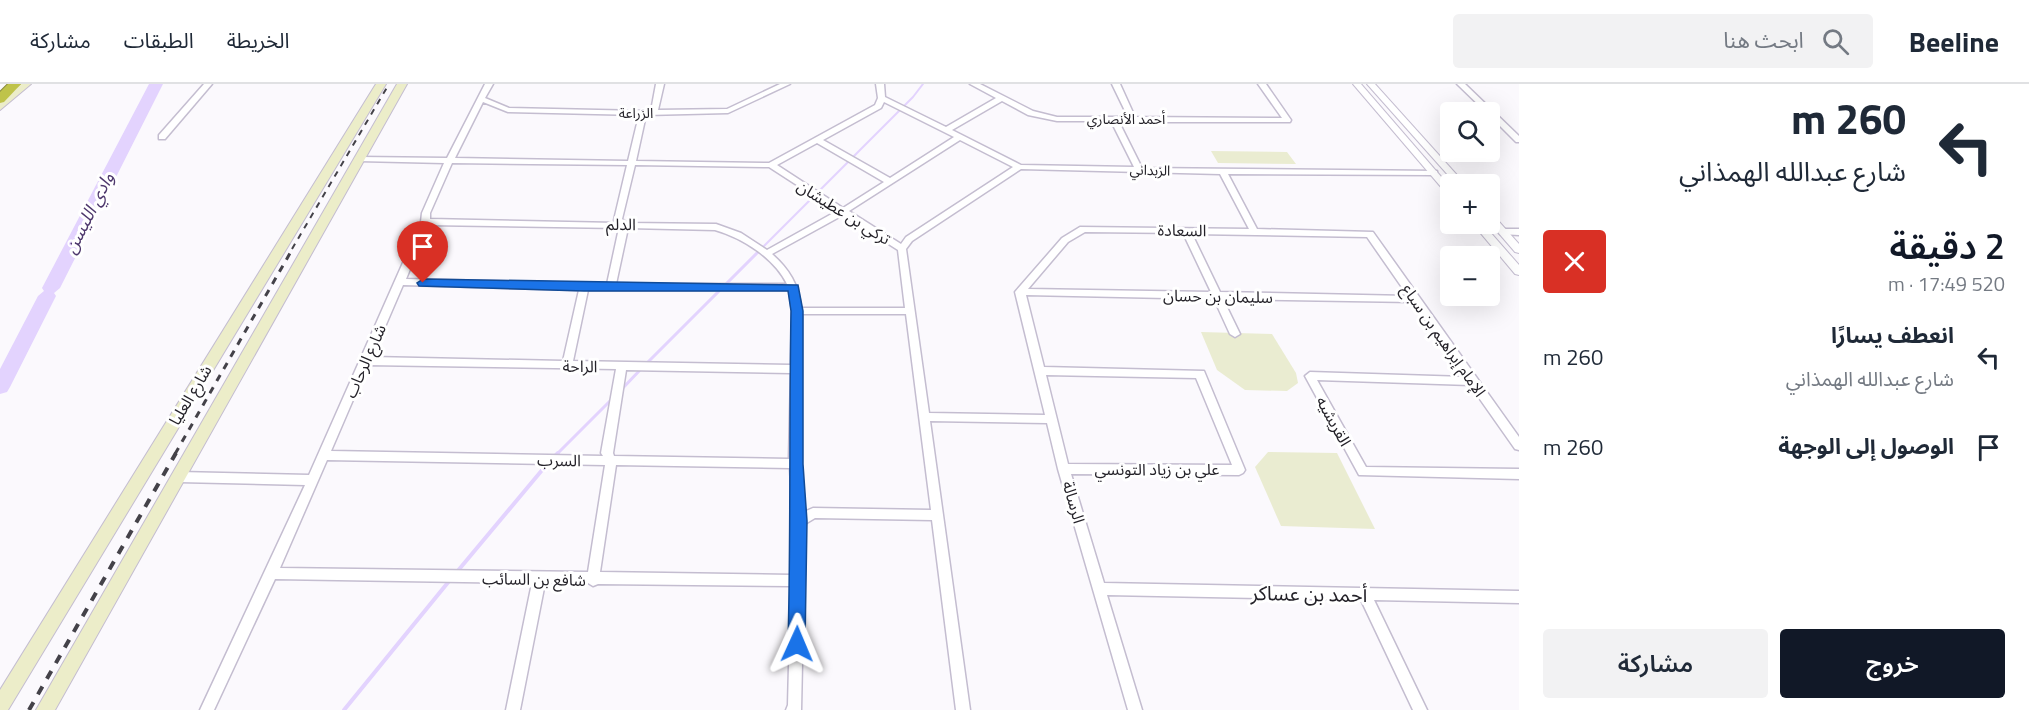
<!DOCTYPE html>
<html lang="ar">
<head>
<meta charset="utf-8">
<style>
  :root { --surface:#fff; --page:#f2f2f3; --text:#1f2937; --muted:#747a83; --line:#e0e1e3; --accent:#111827 }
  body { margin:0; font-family:"Titillium Web","Noto Sans Arabic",sans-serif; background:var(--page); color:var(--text); direction:rtl; height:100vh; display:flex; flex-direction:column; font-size:22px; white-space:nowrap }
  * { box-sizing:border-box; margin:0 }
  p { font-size:20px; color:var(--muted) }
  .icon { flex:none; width:33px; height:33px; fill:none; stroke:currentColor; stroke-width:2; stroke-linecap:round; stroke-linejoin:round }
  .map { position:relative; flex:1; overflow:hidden; direction:ltr }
  .sheet { display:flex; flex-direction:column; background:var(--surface); width:510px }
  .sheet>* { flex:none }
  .banner { background:#fff; color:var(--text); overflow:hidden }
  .controls { position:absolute; left:1440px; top:18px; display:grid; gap:12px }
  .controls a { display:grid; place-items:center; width:60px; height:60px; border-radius:6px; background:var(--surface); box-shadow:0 6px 24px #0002; font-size:30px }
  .pin { position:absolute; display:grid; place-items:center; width:51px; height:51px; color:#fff; margin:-62px -26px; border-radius:50% 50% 50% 0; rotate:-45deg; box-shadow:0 0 6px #0007 }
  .pin .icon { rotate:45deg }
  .me { position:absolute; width:66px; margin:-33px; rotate:1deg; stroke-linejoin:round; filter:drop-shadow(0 0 4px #0008) }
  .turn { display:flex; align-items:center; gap:21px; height:126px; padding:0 24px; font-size:27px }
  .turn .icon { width:78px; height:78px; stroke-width:2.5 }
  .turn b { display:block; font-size:42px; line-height:51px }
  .round { display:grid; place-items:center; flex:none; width:63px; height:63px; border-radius:6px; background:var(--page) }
  .headline { display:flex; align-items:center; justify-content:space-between; height:102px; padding:0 24px }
  h1 { font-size:36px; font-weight:600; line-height:45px; color:var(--accent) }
  .action { display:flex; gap:12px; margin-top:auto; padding:12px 24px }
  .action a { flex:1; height:69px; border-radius:6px; background:var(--accent); color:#fff; font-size:24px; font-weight:600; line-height:69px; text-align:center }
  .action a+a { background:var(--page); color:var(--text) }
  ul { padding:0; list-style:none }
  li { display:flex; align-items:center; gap:18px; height:90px; padding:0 24px }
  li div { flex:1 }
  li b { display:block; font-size:22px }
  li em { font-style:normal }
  header { display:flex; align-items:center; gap:36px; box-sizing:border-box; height:84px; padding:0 30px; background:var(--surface); border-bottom:2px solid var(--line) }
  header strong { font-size:28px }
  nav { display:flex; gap:33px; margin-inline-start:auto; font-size:21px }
  .search { width:420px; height:54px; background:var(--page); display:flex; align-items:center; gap:15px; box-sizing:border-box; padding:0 21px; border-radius:6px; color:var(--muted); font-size:22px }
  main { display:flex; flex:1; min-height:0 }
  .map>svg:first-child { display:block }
  .green { fill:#eaecd1 }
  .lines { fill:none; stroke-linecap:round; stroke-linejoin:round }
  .stream-far2 { stroke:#e3d3fe; stroke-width:2 }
  .stream-far1 { stroke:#e3d3fe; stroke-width:3 }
  .stream { stroke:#e3d3fe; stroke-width:4 }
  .river { fill:#e3d3fe; fill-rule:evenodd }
  .minor-casing { stroke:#c4bdd0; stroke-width:3 }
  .tertiary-casing { stroke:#c4bdd0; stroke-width:2 }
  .secondary-casing { stroke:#c4bdd0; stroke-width:2 }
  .motorway-casing { stroke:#898b3e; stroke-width:2 }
  .minor { fill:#fff; fill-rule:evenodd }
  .tertiary { fill:#fff; fill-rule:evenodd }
  .secondary { fill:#ecedc9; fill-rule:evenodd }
  .motorway { fill:#bfc34a; fill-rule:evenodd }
  .rail-far2 { stroke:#444249; stroke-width:2; stroke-dasharray:6 6; stroke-linecap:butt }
  .rail-far1 { stroke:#444249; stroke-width:3; stroke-dasharray:7 7; stroke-linecap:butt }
  .rail { stroke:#444249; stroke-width:4; stroke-dasharray:9 9; stroke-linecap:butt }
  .route { fill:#1a73e8; stroke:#114b97; stroke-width:1.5 }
  .labels { text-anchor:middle; stroke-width:6; stroke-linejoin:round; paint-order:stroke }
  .far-street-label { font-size:14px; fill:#242229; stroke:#fff }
  .street-label { font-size:16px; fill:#242229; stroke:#fff }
  .water-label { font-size:18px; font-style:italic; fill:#4e386d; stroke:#fff }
  .near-street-label { font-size:20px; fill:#242229; stroke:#fff }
</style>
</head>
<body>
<header>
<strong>Beeline</strong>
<div class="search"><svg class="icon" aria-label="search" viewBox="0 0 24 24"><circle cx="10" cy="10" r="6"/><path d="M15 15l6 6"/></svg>ابحث هنا</div>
<nav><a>الخريطة</a><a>الطبقات</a><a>مشاركة</a></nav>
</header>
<main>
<section class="sheet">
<div class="banner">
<div class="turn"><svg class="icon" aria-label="left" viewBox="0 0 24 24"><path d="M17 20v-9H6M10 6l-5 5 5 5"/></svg><div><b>260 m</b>شارع عبدالله الهمذاني</div></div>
</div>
<div class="headline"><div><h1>2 دقيقة</h1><p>520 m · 17:49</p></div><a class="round" style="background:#d93025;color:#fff"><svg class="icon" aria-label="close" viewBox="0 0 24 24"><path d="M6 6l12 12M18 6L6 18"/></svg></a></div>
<ul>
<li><svg class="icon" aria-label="left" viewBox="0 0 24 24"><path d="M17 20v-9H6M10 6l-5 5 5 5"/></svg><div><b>انعطف يسارًا</b><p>شارع عبدالله الهمذاني</p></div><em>260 m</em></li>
<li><svg class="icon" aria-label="arrive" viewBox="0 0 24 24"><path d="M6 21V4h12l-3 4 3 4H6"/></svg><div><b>الوصول إلى الوجهة</b></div><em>260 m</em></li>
</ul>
<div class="action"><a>خروج</a><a>مشاركة</a></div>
</section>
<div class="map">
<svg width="1519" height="626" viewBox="0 0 1519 626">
  <rect width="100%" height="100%" fill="#fbf9fd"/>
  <!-- green -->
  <g class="green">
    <polygon points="1211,67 1287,68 1296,80 1218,79"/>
    <polygon points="1201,248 1272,250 1296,289 1298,299 1287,307 1245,306 1217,286"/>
    <polygon points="1268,368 1337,369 1375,445 1281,442 1255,383"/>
  </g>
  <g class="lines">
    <!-- stream-far2 -->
    <polyline class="stream-far2" points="761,165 913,13 923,0"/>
    <!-- stream-far1 -->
    <g class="stream-far1">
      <polyline points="646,280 762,164"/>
      <polyline points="621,306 641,285"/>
      <polyline points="557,370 612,315"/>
    </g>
    <!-- stream -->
    <g class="stream">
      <polyline points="553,374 558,369"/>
      <polyline points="456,489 548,379"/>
      <polyline points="344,626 450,496"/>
    </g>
    <!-- river -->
    <polygon class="river" points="149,0 163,0 60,204 54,209 56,212 10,303 7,308 0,310 0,285 38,212 44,207 42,204"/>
    <defs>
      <g id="minor">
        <polygon points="204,0 212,0 165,55 159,55 159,51"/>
        <path d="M485 0H493L485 14 509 24 643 27H651L656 0H664L658 26 727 25 780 0H790L728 29 646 31 636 77 769 79 875 21 878 14 876 0H884L885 13 946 43 996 14 970 0H980L1033 27 1057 33H1128L1112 0H1120L1135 33 1282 34 1258 0H1266L1291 36 1290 38H1119L1142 84 1437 87V91H1434L1228 90 1257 145 1373 148 1519 353V366L1515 365 1470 301 1317 296 1366 383 1519 385V395L1359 391 1305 292 1310 288 1465 293 1413 218 1223 215 1240 250 1235 253 1230 250 1214 215 1026 211 1044 283 1204 287 1245 386 1243 389 1239 391 1071 390 1104 499 1519 507V519L1374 516 1427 626H1413L1361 516 1107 511 1142 626H1128L1058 385 1047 339 930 337 970 626H956L932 436 815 434 805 440 801 626H786L788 621 791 502 598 500 593 502 588 499H545L520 626H506L532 499 275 495 214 626H200L305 401 179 398 175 396 173 393 175 390 179 388 309 391 421 138 422 129 444 79 359 77 355 75 359 73 447 74ZM1002 17 1028 31 1057 37H1111L1134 83 1021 81 952 46ZM483 18 508 28 639 31 628 77 455 74ZM884 18 954 53 890 94 823 56 881 24ZM960 56 1013 83 906 153 901 160 849 127ZM817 59 884 98 843 124 777 81ZM452 79 627 81 614 136 616 139 430 135V129ZM635 81 769 83 837 127 767 166 741 149 716 140 627 139 622 135ZM1021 85 1220 90 1249 145 1080 143 1062 154 1015 208 1045 331 929 329 906 165 912 157ZM843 131 898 166 905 224H801C799 201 789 185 772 170ZM428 141 619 144 607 200 406 195ZM628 144 715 146C743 154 774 174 787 200H616ZM1085 148 1183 149 1211 208 1028 205 1068 158ZM1192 150 1367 153 1408 212 1220 208ZM403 201 579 206 563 277 372 273ZM588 206H789L792 227 791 281 573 277ZM802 230H906L931 426 813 424 804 428 801 380ZM368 281 616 285 601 369 603 372 331 367ZM626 286 791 289 789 375 614 372 613 369ZM1046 291 1196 294 1232 381 1068 380ZM327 376 605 381 588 488 280 484ZM616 381 790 384 793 437 792 491 600 488Z"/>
        <polygon points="1457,0 1465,0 1519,52 1519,58 1516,58 1490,32 1490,28 1486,28"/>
        <polygon points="1503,145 1519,145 1519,151 1500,150 1499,148"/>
      </g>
      <g id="tertiary">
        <polygon points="1353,0 1361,0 1450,103 1450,111 1447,110"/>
        <polygon points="1367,0 1375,0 1465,100 1456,100"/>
        <polygon points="1490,130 1493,131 1519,160 1519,169 1515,168 1490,139"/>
        <polygon points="1473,140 1483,140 1519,181 1519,191 1515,190"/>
      </g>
      <g id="secondary">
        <polygon points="21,0 31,0 0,26 0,18"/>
        <polygon points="376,0 386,0 8,626 0,626 0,606"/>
        <polygon points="397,0 407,0 55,626 36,626"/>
      </g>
      <polygon id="motorway" points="8,0 21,0 4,18 0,19 0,8"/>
    </defs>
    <!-- minor casing -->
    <use href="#minor" class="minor-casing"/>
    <!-- tertiary casing -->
    <use href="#tertiary" class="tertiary-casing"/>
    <!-- secondary casing -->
    <use href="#secondary" class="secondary-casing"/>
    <!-- motorway casing -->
    <use href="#motorway" class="motorway-casing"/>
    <!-- minor -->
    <use href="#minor" class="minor"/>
    <!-- tertiary -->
    <use href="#tertiary" class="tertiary"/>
    <!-- secondary -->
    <use href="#secondary" class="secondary"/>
    <!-- motorway -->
    <use href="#motorway" class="motorway"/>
    <!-- rail-far2 -->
    <polyline class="rail-far2" points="292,165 389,0"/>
    <!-- rail-far1 -->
    <polyline class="rail-far1" points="175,370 293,164"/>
    <!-- rail -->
    <polyline class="rail" points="29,626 176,369"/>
  </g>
  <!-- route -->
  <path class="route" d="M423 195 798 201 803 227V380L807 437 805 560 803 566 797 568 791 566 788 560C791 449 789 338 791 227L788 207H584L419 202 417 199Z"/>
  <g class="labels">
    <!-- far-street labels -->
    <g class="far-street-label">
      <text x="636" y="34">الزراعة</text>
      <text x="1126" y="40">أحمد الأنصاري</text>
      <text transform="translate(1150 86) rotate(2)" y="5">الزبداني</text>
    </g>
    <!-- street labels -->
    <g class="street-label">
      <text transform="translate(844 128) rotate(32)" y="6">تركي بن عطيشان</text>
      <text transform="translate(621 140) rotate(1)" y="6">الدلم</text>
      <text transform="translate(1182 146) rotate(1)" y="6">السعادة</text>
      <text transform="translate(1218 212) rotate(1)" y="6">سليمان بن حسان</text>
      <text transform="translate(1444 256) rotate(55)" y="6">الإمام إبراهيم بن سباع</text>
      <text transform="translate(365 277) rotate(-66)" y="6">شارع الرحاب</text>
      <text transform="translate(580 282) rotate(1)" y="6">الراحة</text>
      <text transform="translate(190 311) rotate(-59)" y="6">شارع العليا</text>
      <text transform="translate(1334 337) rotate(61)" y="6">القريشيه</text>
      <text transform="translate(559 376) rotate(1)" y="6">السرب</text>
      <text x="1157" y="391">علي بن زياد التونسي</text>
      <text transform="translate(1074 418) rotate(74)" y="6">الرسالة</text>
      <text transform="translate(534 495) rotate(1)" y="6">شافع بن السائب</text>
    </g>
    <!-- water labels -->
    <g class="water-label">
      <text transform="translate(89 129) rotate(-63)" y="6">وادي الليسن</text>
    </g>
    <!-- near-street labels -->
    <g class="near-street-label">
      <text transform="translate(1309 510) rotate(1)" y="7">أحمد بن عساكر</text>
    </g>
  </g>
</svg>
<div class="controls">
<a><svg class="icon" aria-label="search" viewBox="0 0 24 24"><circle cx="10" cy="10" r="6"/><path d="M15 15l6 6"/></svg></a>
<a>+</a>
<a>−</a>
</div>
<div class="pin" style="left:423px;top:199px;background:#d93025"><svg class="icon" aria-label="arrive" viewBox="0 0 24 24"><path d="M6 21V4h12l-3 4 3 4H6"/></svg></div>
<svg class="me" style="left:797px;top:560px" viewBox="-20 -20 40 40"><path d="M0-17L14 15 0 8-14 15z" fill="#1a73e8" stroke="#fff" stroke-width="4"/></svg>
</div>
</main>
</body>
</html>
